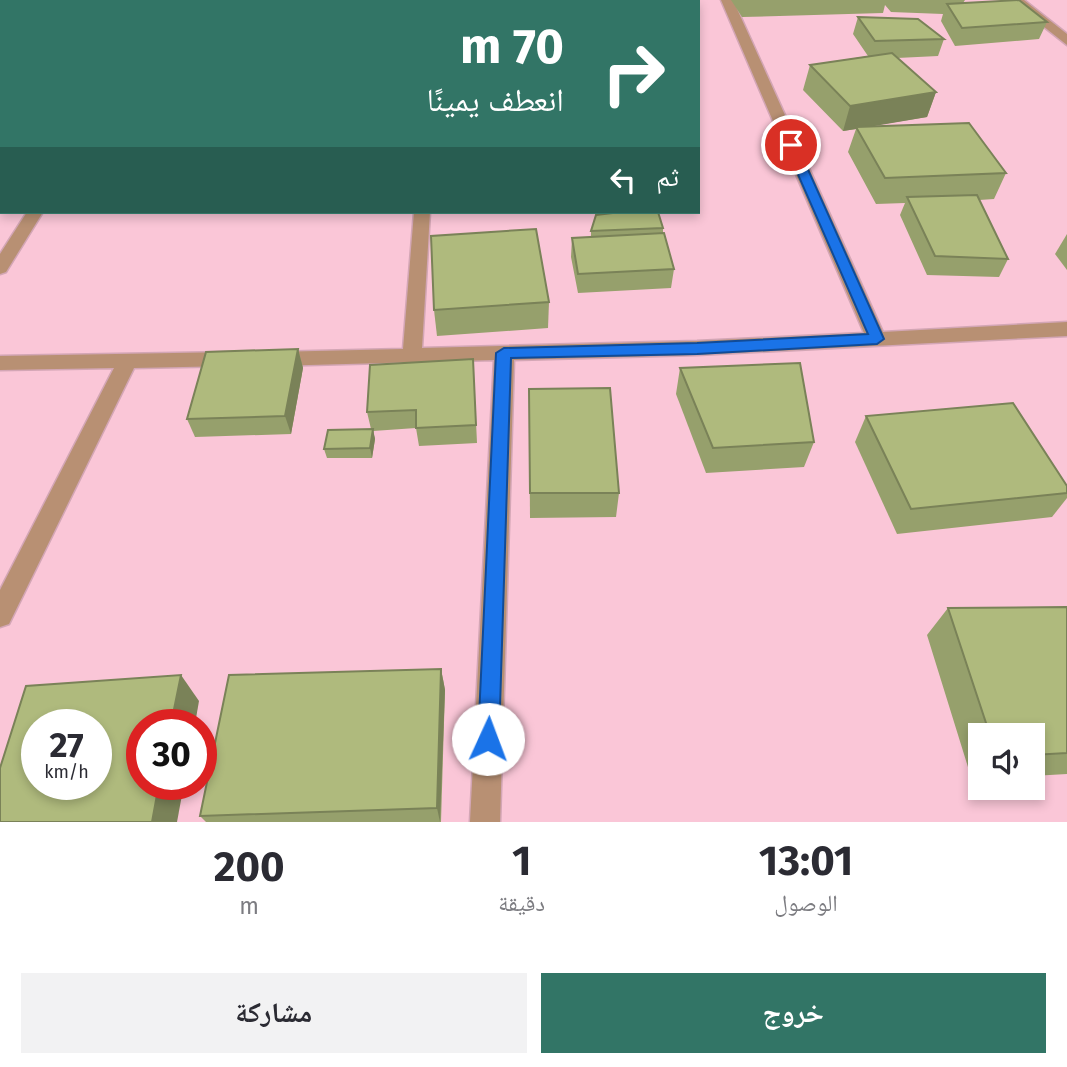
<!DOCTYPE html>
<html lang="ar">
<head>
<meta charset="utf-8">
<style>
  :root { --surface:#fff; --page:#f2f2f3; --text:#2b2b33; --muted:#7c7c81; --accent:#327566 }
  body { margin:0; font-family:"Fira Sans","Noto Naskh Arabic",sans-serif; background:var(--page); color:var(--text); direction:rtl; height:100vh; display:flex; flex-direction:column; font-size:26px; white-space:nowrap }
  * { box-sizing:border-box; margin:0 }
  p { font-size:23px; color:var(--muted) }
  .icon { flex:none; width:38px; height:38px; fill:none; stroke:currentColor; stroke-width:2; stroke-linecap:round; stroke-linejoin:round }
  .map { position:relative; height:822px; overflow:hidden; direction:ltr }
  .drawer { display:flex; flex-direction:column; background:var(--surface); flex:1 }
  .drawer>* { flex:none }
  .top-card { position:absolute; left:0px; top:0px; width:700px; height:214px; box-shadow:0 4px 10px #0003; direction:rtl; background:#327566; color:#fff; overflow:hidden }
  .buttons { position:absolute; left:968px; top:723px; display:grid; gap:14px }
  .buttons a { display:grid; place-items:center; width:77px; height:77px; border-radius:0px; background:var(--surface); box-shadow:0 4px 10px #0003; font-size:35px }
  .speed { position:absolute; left:21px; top:709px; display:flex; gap:14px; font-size:35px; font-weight:700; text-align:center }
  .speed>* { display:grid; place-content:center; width:91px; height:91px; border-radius:50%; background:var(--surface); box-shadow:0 4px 10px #0003; line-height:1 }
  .speed small { font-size:18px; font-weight:400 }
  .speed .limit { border:10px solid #d22; background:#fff; color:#111 }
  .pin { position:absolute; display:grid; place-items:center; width:60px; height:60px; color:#fff; margin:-30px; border:4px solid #fff; border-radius:50%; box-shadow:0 2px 7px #0007 }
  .me { position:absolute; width:77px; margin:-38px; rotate:2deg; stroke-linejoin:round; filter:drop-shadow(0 0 5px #0008) }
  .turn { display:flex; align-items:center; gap:24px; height:147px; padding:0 21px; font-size:32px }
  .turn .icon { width:91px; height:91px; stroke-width:2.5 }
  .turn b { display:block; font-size:49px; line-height:60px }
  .then { display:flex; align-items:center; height:66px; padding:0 21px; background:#0003; gap:14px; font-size:26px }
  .eta { display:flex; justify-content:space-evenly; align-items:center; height:119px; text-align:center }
  .eta b { font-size:42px; font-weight:700; line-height:49px }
  .primary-button { display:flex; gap:14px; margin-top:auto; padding:14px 21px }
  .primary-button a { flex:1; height:80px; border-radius:0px; background:var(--accent); color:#fff; font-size:28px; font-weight:700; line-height:80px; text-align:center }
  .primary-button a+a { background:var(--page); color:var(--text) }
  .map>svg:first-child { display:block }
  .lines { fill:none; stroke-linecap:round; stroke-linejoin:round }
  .street-casing { stroke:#d3a6b5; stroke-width:3 }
  .street { fill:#b89073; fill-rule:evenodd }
  .wall { fill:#96a06c }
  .shaded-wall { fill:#7a8258 }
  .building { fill:#afba7d; stroke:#7a8258; stroke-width:2; fill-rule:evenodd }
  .route { fill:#1a73e8; stroke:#114b97; stroke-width:2 }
</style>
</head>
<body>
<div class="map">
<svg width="1067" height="822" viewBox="0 0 1067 822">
  <rect width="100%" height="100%" fill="#fac6d7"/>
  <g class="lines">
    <defs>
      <g id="street">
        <polygon points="158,0 170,0 157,2"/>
        <rect x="431" y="0" width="12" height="2"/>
        <polygon points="721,0 733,0 883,332 1067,322 1067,336 697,355 514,360 500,822 470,822 494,360 272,366 265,364 262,359 265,354 272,352 403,349 414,212 430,212 422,348 697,341 864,333"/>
        <polygon points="1010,0 1024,0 1067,34 1067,45"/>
        <polygon points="27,212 43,212 6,272 0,274 0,254"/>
        <polygon points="232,352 239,354 242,359 239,364 232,366 134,368 9,624 0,627 0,590 114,368 0,370 0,356"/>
      </g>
    </defs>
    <!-- street casing -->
    <use href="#street" class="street-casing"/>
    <!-- street -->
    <use href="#street" class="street"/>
  </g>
  <!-- wall -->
  <g class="wall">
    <polygon points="731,0 965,0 963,3 1047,22 1039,39 955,46 941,21 943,14 891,12 885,5 883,13 742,17"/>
    <polygon points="858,17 944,39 938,56 897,58 936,92 927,117 871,126 1006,173 994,199 979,200 1008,259 999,277 927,275 900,215 905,203 876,204 848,152 856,129 843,131 803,90 810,65 868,56 853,34"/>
    <polygon points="663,228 663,234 674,269 671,288 578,293 571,257 572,238 591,237 591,231"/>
    <polygon points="1067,234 1067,270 1055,254"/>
    <polygon points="549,302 548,328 437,336 434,310"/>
    <polygon points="298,349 303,368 291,434 195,437 187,419"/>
    <polygon points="680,368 814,442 804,467 706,473 676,394"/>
    <polygon points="474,378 477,443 419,446 416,428 373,431 375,439 372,458 327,458 324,449 371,429 367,412"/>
    <polygon points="529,389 619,493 616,517 530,518"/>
    <polygon points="866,416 1067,486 1067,498 1052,517 897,534 855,442"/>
    <polygon points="1067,607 1067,774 1032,776 1032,735 980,735 980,780 972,780 927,635 948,608"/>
    <polygon points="441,669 445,690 441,822 206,822 200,816"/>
  </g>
  <!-- shaded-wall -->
  <g class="shaded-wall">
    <polygon points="274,0 283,0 283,2 273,2"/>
    <polygon points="936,92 927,117 857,129 856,127 856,129 843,131 850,106"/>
    <polygon points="298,349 303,368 291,434 285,416"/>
    <polygon points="373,429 375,439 372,458 370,448"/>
    <polygon points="441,669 445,690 440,822 437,808"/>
    <polygon points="181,675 199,701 195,724 171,724"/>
    <polygon points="159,784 184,784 177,822 152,822"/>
  </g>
  <!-- building -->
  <g class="building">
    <polygon points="187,0 274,0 273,2 186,2"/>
    <polygon points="335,0 405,0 405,2 334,2"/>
    <polygon points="554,0 639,0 639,2 555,2"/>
    <polygon points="1019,0 1047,22 962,28 947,4"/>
    <polygon points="858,17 918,19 944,39 875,41"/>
    <polygon points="892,53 936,92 850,106 810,65"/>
    <polygon points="969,123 1006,173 885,178 856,127"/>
    <polygon points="977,195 1008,259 935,256 907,197"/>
    <polygon points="621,212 658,212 663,228 591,231 596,215"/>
    <polygon points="536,229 549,302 434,310 431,236"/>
    <polygon points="664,233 674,269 578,274 572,238"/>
    <polygon points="298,349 285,416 187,419 206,352"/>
    <polygon points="473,359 476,425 416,428 416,410 367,412 370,365"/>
    <polygon points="800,363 814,442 713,448 680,368"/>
    <polygon points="610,388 619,493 530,493 529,389"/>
    <polygon points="1013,403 1067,486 1067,493 911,509 866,416"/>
    <polygon points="373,429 370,448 324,449 328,430"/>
    <polygon points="1067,607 1067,753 1032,755 1032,735 990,735 948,608"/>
    <polygon points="441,669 437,808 200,816 229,675"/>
    <path d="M181 675 171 724H142V784H159L152 822H0V768L26 686ZM37 724H96V784H37Z"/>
  </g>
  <!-- route -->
  <polygon class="route" points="791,142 797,145 884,339 877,344 697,354 511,358 499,739 496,747 488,750 481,747 478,739 496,353 504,348 697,343 868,334 785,145"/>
</svg>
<div class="buttons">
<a><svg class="icon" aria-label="sound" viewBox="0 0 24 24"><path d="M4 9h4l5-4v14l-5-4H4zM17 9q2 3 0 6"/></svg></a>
</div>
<div class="speed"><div>27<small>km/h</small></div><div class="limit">30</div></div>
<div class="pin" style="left:791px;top:145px;background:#d93025"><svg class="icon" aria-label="arrive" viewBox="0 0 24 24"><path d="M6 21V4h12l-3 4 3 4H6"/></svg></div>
<svg class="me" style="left:488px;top:739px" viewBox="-20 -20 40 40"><circle r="19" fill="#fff"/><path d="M0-13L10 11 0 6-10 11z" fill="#1a73e8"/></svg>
<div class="top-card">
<div class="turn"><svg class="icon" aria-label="right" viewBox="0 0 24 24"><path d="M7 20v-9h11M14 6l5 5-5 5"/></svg><div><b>70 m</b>انعطف يمينًا</div></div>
<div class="then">ثم<svg class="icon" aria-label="left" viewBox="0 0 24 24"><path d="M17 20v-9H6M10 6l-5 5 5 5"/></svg></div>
</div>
</div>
<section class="drawer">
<div class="eta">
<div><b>13:01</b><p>الوصول</p></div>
<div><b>1</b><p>دقيقة</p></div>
<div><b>200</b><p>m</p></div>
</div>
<div class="primary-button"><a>خروج</a><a>مشاركة</a></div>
</section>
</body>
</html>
